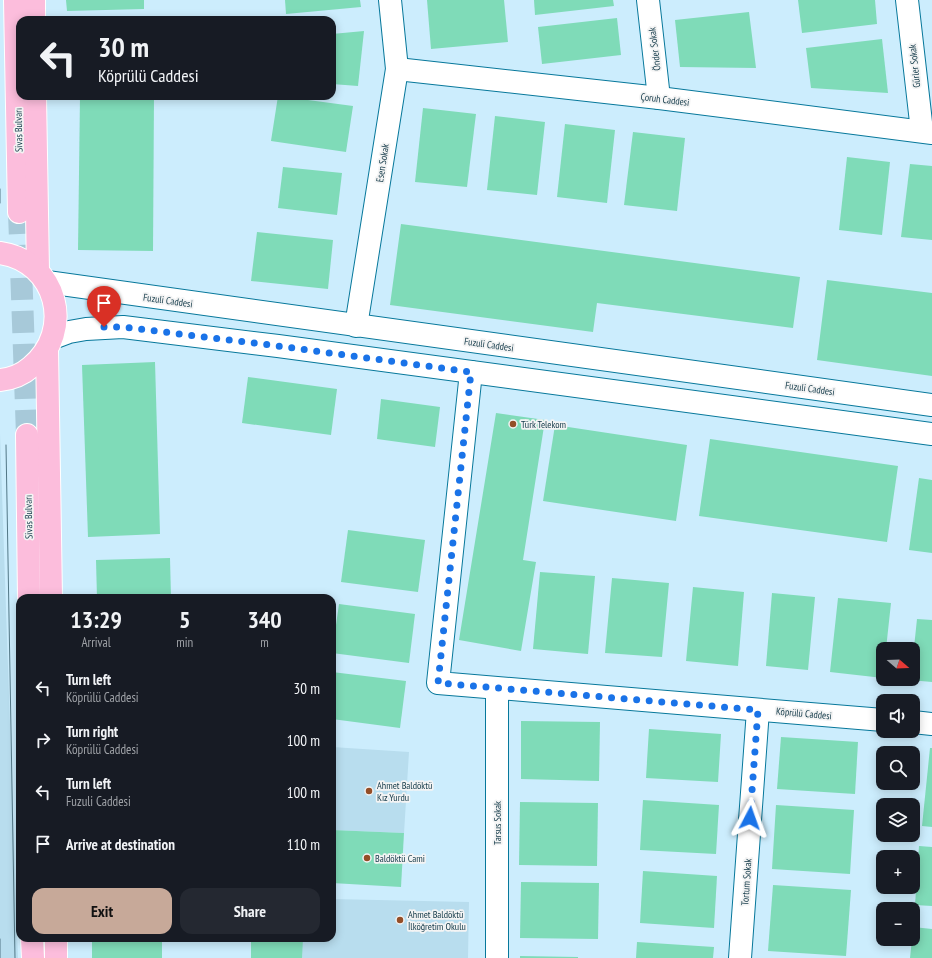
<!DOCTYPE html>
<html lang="en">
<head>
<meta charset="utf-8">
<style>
  :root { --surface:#171b24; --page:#242831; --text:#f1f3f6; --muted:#9ea1a6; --accent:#c7a999 }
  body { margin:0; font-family:"PT Sans Narrow",sans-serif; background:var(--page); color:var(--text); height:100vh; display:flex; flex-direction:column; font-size:15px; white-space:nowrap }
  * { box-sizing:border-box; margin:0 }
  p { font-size:13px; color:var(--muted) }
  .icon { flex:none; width:22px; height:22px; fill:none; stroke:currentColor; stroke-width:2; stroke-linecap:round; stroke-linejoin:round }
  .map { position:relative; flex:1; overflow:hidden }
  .side { position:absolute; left:16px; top:594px; width:320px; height:348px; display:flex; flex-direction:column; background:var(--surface); border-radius:12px; box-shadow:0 2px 10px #0003 }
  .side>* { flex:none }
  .guide { position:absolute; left:16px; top:16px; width:320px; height:84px; border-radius:12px; box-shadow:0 2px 10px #0003; background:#171b24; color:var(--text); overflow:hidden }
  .needle { width:26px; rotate:109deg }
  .tools { position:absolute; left:876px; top:642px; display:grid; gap:8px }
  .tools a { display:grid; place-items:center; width:44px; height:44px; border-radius:8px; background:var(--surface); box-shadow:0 2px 10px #0003; font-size:20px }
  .pin { position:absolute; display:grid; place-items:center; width:34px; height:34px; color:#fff; margin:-41px -17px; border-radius:50% 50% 50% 0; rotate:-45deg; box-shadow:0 0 4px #0007 }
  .pin .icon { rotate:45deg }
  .me { position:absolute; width:44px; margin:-22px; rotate:4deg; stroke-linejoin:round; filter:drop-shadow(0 0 3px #0008) }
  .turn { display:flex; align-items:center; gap:14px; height:84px; padding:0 16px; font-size:18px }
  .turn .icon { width:52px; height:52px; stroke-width:2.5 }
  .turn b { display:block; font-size:28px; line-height:34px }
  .eta { display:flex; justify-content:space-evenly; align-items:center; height:68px; text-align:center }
  .eta b { font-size:24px; font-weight:700; line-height:28px }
  .primary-button { display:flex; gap:8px; margin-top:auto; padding:8px 16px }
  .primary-button a { flex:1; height:46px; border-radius:12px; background:var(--accent); color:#111; font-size:16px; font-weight:700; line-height:46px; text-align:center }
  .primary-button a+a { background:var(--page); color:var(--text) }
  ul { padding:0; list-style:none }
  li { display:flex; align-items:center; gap:12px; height:52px; padding:0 16px }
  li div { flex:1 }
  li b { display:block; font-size:15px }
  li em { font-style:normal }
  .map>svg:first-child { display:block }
  .built { fill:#b8ddee }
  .building { fill:#7fdbb8 }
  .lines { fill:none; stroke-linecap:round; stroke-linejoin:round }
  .highway-tunnel { stroke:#a7c9d9; stroke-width:22; stroke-dasharray:22 11; stroke-linecap:butt }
  .street-casing { stroke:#07789b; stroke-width:24 }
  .secondary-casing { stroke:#07789b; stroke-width:24 }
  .highway-casing { stroke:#fff; stroke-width:24 }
  .street { stroke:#fff; stroke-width:22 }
  .secondary { stroke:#fff; stroke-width:22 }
  .highway { stroke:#fcbddc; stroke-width:22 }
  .tram { stroke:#527786; stroke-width:1 }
  .route { stroke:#1a73e8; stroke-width:7; stroke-dasharray:0 12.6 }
  .poi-dot { fill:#944e27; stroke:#f4f4f4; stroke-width:1.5 }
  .labels { text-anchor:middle; stroke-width:3.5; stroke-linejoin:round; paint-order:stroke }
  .street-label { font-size:10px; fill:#123948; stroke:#f4f4f4 }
  .poi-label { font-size:10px; fill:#123948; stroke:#f4f4f4; text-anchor:start }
</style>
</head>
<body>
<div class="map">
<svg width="932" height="958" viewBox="0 0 932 958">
  <rect width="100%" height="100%" fill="#ccedfd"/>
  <!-- built -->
  <g class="built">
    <polygon points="0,434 18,958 0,958"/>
    <polygon points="332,747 409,752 404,833 332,830"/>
    <polygon points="332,899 469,902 468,958 251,958 251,938 332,938"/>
  </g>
  <!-- building -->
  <g class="building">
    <polygon points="66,0 144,0 144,9 67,11"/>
    <polygon points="285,0 360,0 361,7 286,14"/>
    <polygon points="427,0 504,0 508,42 431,49"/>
    <polygon points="534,0 613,0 614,6 535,15"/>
    <polygon points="798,0 875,0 877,24 802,33"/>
    <polygon points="749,12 756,68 680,67 675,20"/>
    <polygon points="617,18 621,55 542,64 538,27"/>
    <polygon points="364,31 358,86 332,84 332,34"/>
    <polygon points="882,39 888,93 811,88 806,48"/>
    <polygon points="80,96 154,96 153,251 78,250"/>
    <polygon points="278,96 353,106 346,152 271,141"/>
    <polygon points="423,108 476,114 467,187 415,182"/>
    <polygon points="495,116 545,122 537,195 487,190"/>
    <polygon points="565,124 615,130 607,203 557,197"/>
    <polygon points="633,132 685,138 677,211 624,205"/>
    <polygon points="847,157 890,162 882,235 839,230"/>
    <polygon points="910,164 932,166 932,240 901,237"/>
    <polygon points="283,167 342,173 337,215 278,208"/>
    <polygon points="401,224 800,277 793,328 597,303 593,332 390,305"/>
    <polygon points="257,232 333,240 328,289 251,281"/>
    <polygon points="827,280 932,293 932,376 817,360"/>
    <polygon points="155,362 160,534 88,537 82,365"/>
    <polygon points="248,377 337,389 331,435 242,423"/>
    <polygon points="381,399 440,407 435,447 377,439"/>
    <polygon points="496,413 545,420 523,560 536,562 521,651 459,640"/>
    <polygon points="555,425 687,445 676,521 543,501"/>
    <polygon points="710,439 898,466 887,542 699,516"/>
    <polygon points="919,478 932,480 932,553 909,550"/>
    <polygon points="348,530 425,540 418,592 341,582"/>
    <polygon points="170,558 171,598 97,598 96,560"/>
    <polygon points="540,572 595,576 588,654 533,649"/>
    <polygon points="612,578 669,583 662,657 605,653"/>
    <polygon points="693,587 744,592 738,666 686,661"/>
    <polygon points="772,593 815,597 808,670 766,666"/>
    <polygon points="838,598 891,603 886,649 883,649 883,678 830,672"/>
    <polygon points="339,604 415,614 409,663 332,653"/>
    <polygon points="917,619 932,620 932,682 910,680 910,679 913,679 913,657"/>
    <polygon points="332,672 406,681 400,728 332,719"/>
    <polygon points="521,721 600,722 599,781 521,779"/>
    <polygon points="649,729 721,734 718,782 646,778"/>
    <polygon points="781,737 858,742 855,794 777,789"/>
    <polygon points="930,748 932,748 932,827 922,826"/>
    <polygon points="643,800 719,805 716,854 640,850"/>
    <polygon points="520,802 598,803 597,866 519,865"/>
    <polygon points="776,805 854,810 850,874 772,869"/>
    <polygon points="332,830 404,833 401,887 332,883"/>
    <polygon points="919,846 932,847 932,906 915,905"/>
    <polygon points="643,871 717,876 714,928 640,923"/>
    <polygon points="521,882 599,883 598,939 520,938"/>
    <polygon points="773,885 851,890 846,956 768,951"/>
    <polygon points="913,927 932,929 932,958 910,958 912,939 913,939"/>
    <rect x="92" y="938" width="70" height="20"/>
    <polygon points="251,938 303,938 302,958 251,958"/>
    <polygon points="637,942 714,947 713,958 636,958"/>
    <polygon points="520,956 578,957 578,958 520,958"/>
  </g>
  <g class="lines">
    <!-- highway-tunnel -->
    <polyline class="highway-tunnel" points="19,212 27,435"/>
    <defs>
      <g id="street">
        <polyline points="648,0 659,98"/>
        <polyline points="907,0 922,131"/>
        <polyline points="397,69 659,98 932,133"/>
        <polyline points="356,326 397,69 390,0"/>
        <polyline points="471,372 438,683 883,720"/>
        <polyline points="913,722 932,724"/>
        <polyline points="740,958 758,710"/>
      </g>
      <g id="secondary">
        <polyline points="47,282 932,405"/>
        <polyline points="53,338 69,332 86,329 123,327 278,346 932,434"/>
        <polyline points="497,958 497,689"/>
      </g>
      <g id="highway">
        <polyline points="15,0 19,212"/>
        <polyline points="34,0 34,20"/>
        <polyline points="35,96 38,271"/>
        <path d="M0 253C57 261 75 331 31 367 23 374 11 379 0 380"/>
        <polyline points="47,350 51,598"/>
        <polyline points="27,435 29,598"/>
        <polyline points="32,938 33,958"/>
        <polyline points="56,938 56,958"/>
      </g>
    </defs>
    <!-- street casing -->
    <use href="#street" class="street-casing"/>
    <!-- secondary casing -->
    <use href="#secondary" class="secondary-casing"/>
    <!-- highway casing -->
    <use href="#highway" class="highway-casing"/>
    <!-- street -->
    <use href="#street" class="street"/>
    <!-- secondary -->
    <use href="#secondary" class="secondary"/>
    <!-- highway -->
    <use href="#highway" class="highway"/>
    <!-- tram -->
    <g class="tram">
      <polyline points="0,189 0,203"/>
      <polyline points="6,445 15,958"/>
      <polyline points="0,939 0,958"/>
    </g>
  </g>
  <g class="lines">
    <!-- route -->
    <polyline class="route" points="104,327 123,327 278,346 471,372 438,683 758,710 750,818"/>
  </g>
  <!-- markers -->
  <g class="poi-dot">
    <circle cx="513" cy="424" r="4"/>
    <circle cx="369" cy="791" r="4"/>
    <circle cx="367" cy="858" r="4"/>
    <circle cx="400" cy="920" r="4"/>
  </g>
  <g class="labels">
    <!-- street labels -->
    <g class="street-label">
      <text transform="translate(654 49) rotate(-97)" y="4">Önder Sokak</text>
      <text transform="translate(914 66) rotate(-96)" y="4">Gürler Sokak</text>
      <text transform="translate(665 99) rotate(7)" y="4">Çoruh Caddesi</text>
      <text transform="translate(18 130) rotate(-91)" y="4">Sivas Bulvarı</text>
      <text transform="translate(382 163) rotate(-81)" y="4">Esen Sokak</text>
      <text transform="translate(168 300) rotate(8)" y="4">Fuzuli Caddesi</text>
      <text transform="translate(489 344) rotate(8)" y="4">Fuzuli Caddesi</text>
      <text transform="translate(810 388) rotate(8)" y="4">Fuzuli Caddesi</text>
      <text transform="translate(28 517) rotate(-91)" y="4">Sivas Bulvarı</text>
      <text transform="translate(804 713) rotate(5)" y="4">Köprülü Caddesi</text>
      <text transform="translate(497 823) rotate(-90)" y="4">Tarsus Sokak</text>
      <text transform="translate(746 882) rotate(-86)" y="4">Tortum Sokak</text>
    </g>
    <!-- poi labels -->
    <g class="poi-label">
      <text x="521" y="428">Türk Telekom</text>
      <text x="377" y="789">Ahmet Baldöktü<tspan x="377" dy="12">Kız Yurdu</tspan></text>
      <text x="375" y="862">Baldöktü Cami</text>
      <text x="408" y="918">Ahmet Baldöktü<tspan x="408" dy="12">İlköğretim Okulu</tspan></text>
    </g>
  </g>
</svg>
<div class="tools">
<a><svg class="needle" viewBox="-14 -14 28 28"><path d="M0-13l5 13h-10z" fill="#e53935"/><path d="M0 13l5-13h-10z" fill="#9ea1a6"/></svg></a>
<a><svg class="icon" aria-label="sound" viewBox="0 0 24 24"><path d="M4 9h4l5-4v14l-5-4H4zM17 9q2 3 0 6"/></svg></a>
<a><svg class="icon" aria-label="search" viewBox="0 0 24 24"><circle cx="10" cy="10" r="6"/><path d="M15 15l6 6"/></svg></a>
<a><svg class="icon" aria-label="layers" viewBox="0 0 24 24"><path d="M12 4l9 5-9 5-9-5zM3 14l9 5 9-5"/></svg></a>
<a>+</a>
<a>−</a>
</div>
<div class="pin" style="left:104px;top:327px;background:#d93025"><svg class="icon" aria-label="arrive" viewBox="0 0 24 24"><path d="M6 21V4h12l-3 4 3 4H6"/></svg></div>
<svg class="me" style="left:750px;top:818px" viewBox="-20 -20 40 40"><path d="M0-17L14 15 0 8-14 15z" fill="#1a73e8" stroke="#fff" stroke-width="4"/></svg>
<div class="guide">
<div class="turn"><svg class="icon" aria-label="left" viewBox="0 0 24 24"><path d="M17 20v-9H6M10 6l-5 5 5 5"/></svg><div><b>30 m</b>Köprülü Caddesi</div></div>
</div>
<section class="side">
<div class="eta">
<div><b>13:29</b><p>Arrival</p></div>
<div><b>5</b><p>min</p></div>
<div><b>340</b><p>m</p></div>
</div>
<ul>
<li><svg class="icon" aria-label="left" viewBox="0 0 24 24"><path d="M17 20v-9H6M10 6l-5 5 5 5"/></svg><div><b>Turn left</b><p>Köprülü Caddesi</p></div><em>30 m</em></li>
<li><svg class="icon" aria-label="right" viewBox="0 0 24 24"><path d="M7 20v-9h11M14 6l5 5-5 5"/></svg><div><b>Turn right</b><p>Köprülü Caddesi</p></div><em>100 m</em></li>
<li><svg class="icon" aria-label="left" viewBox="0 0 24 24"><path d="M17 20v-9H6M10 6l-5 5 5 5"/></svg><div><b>Turn left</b><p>Fuzuli Caddesi</p></div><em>100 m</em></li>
<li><svg class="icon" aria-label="arrive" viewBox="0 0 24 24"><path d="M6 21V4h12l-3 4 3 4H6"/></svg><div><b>Arrive at destination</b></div><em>110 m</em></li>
</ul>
<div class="primary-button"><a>Exit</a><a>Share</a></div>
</section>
</div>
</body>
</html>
